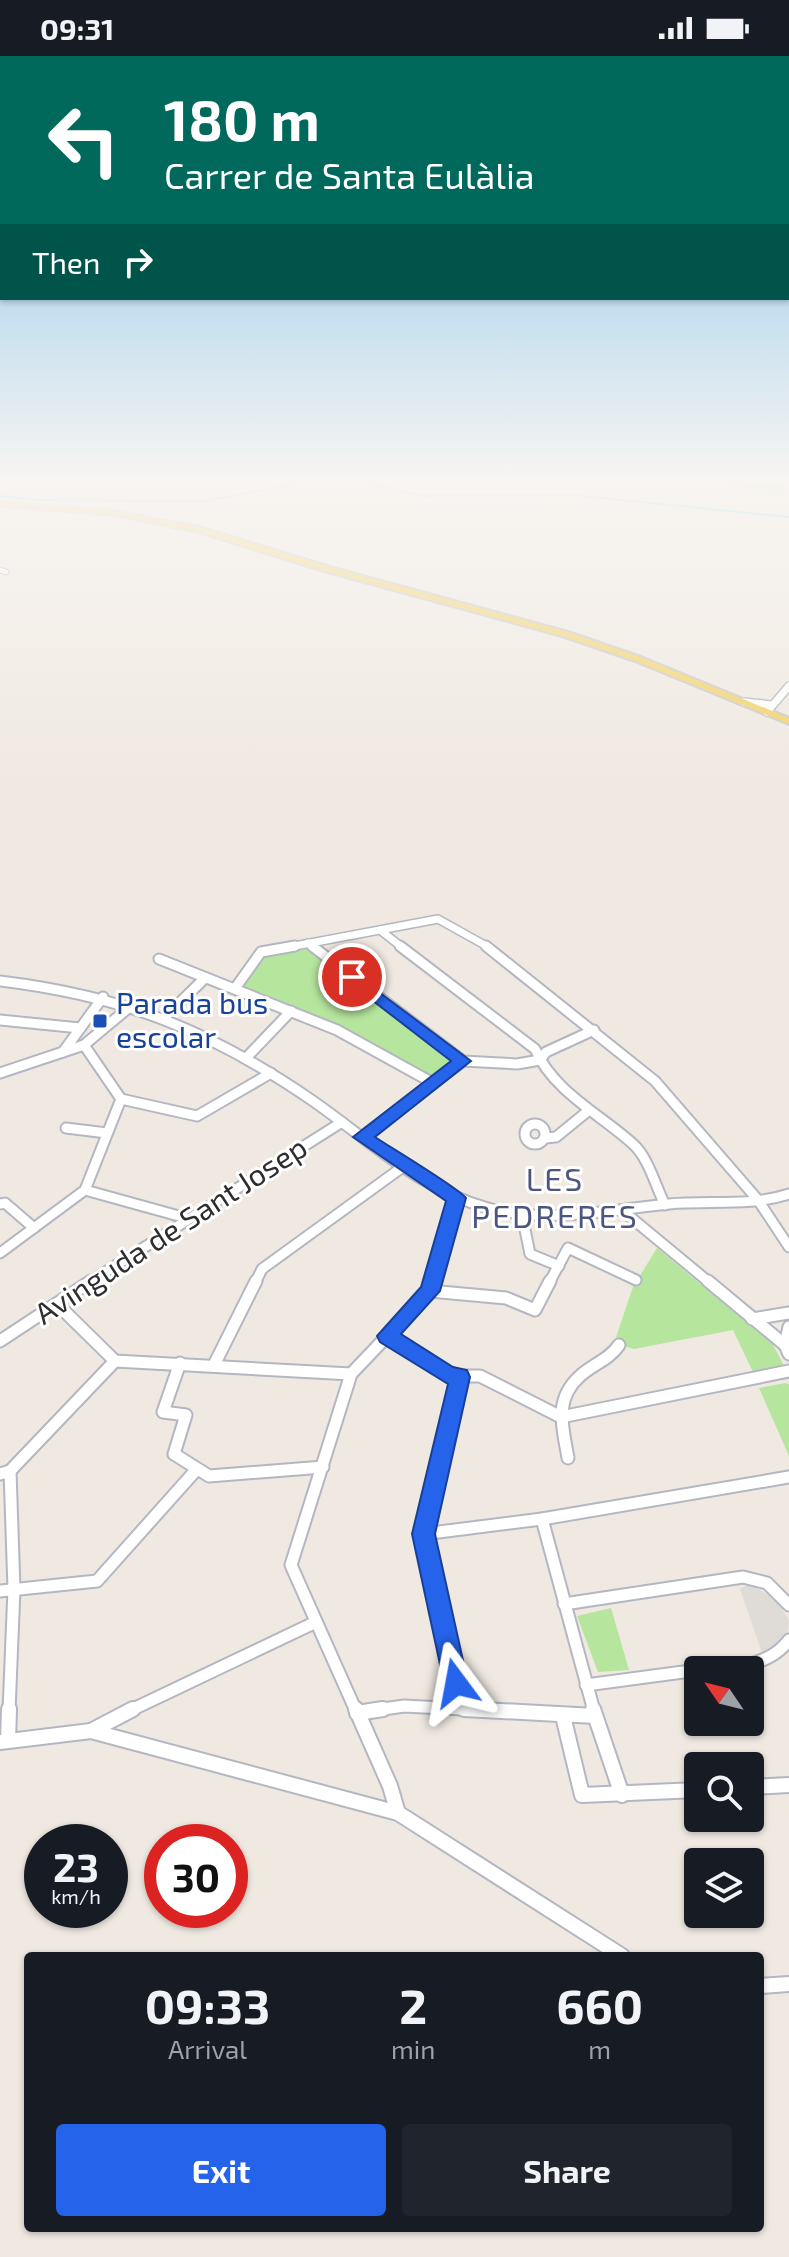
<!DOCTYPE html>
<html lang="en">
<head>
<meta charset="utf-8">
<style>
  :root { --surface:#171b24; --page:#20242c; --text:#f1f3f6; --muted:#9ea1a6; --accent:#2563eb }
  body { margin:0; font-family:"Exo 2",sans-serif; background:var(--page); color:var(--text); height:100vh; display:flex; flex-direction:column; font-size:30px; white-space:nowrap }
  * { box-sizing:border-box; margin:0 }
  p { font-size:26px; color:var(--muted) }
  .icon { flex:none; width:44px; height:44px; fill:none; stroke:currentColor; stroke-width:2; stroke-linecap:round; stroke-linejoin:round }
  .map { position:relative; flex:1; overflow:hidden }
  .sheet { position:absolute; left:24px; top:1896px; width:740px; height:280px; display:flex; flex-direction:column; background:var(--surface); border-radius:8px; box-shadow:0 2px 6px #0004 }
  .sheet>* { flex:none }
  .top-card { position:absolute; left:0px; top:0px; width:790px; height:244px; box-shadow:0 2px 6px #0004; background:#00695c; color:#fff; overflow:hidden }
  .needle { width:52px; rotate:305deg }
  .buttons { position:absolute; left:684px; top:1600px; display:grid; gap:16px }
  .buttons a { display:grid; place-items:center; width:80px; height:80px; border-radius:8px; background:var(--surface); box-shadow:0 2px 6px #0004; font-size:40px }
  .speed { position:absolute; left:24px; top:1768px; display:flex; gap:16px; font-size:40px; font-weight:700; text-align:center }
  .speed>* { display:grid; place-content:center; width:104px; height:104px; border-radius:50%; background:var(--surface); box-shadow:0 2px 6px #0004; line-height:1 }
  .speed small { font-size:20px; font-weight:400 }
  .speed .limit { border:12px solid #d22; background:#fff; color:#111 }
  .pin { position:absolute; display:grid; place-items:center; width:68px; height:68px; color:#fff; margin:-34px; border:4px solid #fff; border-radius:50%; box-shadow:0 2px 8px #0007 }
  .me { position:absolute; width:88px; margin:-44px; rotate:347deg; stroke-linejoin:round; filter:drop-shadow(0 0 6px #0008) }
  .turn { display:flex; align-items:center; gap:28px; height:168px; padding:0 32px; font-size:36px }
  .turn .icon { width:104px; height:104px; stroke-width:2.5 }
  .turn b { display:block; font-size:56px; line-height:68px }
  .then { display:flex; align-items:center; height:76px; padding:0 32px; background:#0003; gap:16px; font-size:30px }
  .eta { display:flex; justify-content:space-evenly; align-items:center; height:136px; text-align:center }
  .eta b { font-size:48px; font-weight:700; line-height:56px }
  .button { display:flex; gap:16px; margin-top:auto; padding:16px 32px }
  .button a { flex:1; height:92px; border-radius:8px; background:var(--accent); color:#fff; font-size:32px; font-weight:700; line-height:92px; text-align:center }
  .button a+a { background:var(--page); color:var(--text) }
  .status { display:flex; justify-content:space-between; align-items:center; height:56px; padding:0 40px; background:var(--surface); direction:ltr }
  .status svg { height:22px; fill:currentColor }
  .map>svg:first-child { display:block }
  .green { fill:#b6e59e }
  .plaza { fill:#dfdcd8 }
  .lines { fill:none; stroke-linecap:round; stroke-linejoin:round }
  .stream { stroke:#75cff0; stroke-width:2 }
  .street-far4-casing { stroke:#b4b7c1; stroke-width:7 }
  .street-far3-casing { stroke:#b4b7c1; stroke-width:10 }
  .street-far2-casing { stroke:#b4b7c1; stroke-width:13 }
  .street-far1-casing { stroke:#b4b7c1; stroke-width:15 }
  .street-casing { stroke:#b4b7c1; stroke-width:18 }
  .primary-casing { stroke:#c9c9c9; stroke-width:4 }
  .street-far4 { stroke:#fff; stroke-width:5 }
  .street-far3 { stroke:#fff; stroke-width:7 }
  .street-far2 { stroke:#fff; stroke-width:9 }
  .street-far1 { stroke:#fff; stroke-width:11 }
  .street { stroke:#fff; stroke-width:14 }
  .primary { fill:#f2d163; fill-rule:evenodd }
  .route { fill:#2563eb; stroke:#184099; stroke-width:2 }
  .transit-dot { fill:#1a4fb4; stroke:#fff; stroke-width:3 }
  .labels { text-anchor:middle; stroke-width:6; stroke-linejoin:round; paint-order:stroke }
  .transit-label { font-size:30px; fill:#164399; stroke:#fff; text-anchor:start }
  .street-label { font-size:30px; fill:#2e2e2e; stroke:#fff }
  .neighbourhood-label { font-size:32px; letter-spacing:2px; fill:#4d5680; stroke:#fff }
</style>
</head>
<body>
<div class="status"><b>09:31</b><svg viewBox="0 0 49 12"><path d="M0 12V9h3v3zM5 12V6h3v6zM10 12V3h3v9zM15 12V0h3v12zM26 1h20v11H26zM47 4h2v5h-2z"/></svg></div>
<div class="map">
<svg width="789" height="2201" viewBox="0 0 789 2201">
  <rect width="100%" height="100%" fill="#efe9e1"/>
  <!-- green -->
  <g class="green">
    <path d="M719 423H762L785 430 789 437C774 444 733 432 719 423Z"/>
    <polygon points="300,892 307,893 451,1006 452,1010 431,1021 332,968 244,933 243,930 266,898"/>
    <polygon points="657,1192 772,1287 784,1310 754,1318 733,1274 634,1293 614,1287 633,1231"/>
    <polygon points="785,1327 789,1328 789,1400 759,1332"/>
    <polygon points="611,1552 629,1614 598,1616 577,1560"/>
  </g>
  <!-- plaza -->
  <polygon class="plaza" points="749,1528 776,1543 789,1564 787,1582 776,1593 762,1597 740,1533"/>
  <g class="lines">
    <!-- stream -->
    <g class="stream">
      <polyline points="350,423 422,440 572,439 789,461"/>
      <polyline points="0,440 38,444 204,445 324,423"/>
    </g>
    <defs>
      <polyline id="street-far4" points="0,514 6,516"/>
      <g id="street-far3">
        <polyline points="744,646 772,649"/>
        <polyline points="767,656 789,630"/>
        <polyline points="380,874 403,892"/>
        <polyline points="308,887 314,892"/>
        <polyline points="284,892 438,863 490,892"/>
      </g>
      <g id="street-far2">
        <polyline points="312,890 463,1005"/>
        <path d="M400 890 535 993C554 1036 600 1058 633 1088 648 1101 656 1131 665 1149"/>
        <polyline points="486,890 655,1025 758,1144 789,1191"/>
        <polyline points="159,903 337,974 433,1027"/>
        <path d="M0 925C124 940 210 974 313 1045 369 1084 420 1134 488 1152 548 1168 608 1154 669 1148 709 1144 750 1151 789 1138"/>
        <polyline points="236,931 261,896 295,890"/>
        <polyline points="166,960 205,922"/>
        <polyline points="0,964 80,972"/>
        <polyline points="63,996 103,941"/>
        <polyline points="247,1001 291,955"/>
        <polyline points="0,1017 84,989 132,949"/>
        <polyline points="121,1043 197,1060 271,1017"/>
        <circle cx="535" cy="1078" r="10"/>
        <polyline points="66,1072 107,1077"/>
        <polyline points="362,1081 463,1005 517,1008 540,1004 546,996 594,974"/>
        <polyline points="545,1082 556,1081 588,1055"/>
        <polyline points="85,1134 186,1162"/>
        <polyline points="0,1148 5,1147 34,1172"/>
        <polyline points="623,1155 710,1227"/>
        <polyline points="522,1159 530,1198 559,1210"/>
        <polyline points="0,1197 85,1134 121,1043 84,989"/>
        <polyline points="88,1227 342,1066"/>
        <polyline points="255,1227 262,1213 404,1110"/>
        <polyline points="432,1227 457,1142"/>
        <polyline points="549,1227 568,1192 636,1224"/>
      </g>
      <g id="street-far1">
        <polyline points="708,1225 785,1289"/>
        <polyline points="430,1235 506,1242 535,1254 550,1225"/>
        <polyline points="57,1248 115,1305 351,1318"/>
        <polyline points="752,1263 789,1257"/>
        <polyline points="789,1271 785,1289 789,1298"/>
        <polyline points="387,1280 449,1320 480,1320 561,1361"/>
        <polyline points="0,1285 91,1225"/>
        <polyline points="180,1307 163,1356 186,1359 174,1398 209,1420 323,1411"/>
        <polyline points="214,1309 256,1225"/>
        <polyline points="460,1321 423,1478 462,1653"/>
        <polyline points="561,1361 789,1315"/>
        <path d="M568 1402C563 1372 553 1344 580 1320 593 1308 609 1304 619 1289"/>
        <polyline points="0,1418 10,1415 115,1305"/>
        <polyline points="542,1463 594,1655"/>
        <polyline points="423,1478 542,1463 789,1421"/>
        <polyline points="0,1535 97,1525 197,1413"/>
        <polyline points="564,1548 743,1521 767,1527 789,1549"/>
        <path d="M700 1614C732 1611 768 1612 789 1584"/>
        <polyline points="586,1629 698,1614"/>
        <polyline points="9,1655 14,1533 10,1415"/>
        <polyline points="129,1655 316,1566"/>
        <polyline points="356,1655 291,1509 351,1318 430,1235 433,1225"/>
        <polyline points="369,1655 404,1650 502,1655"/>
      </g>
      <g id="street">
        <polyline points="356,1653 390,1730 398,1757"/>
        <polyline points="464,1653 595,1660"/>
        <polyline points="593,1653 622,1739"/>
        <polyline points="357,1657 383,1653"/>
        <polyline points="563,1660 582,1739 698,1734"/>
        <polyline points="91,1675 133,1653"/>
        <polyline points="8,1685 9,1653"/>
        <polyline points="0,1686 91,1675 398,1757 622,1900"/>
        <polyline points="750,1731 789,1729"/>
        <polyline points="760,1930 789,1928"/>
      </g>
      <polygon id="primary" points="0,446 115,455 203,472 330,511 568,576 641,601 789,662 789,668 635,605 562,580 324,515 198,476 115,459 0,450"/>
    </defs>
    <!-- street-far4 casing -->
    <use href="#street-far4" class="street-far4-casing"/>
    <!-- street-far3 casing -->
    <use href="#street-far3" class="street-far3-casing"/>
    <!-- street-far2 casing -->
    <use href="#street-far2" class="street-far2-casing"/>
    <!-- street-far1 casing -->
    <use href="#street-far1" class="street-far1-casing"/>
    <!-- street casing -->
    <use href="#street" class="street-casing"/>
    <!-- primary casing -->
    <use href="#primary" class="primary-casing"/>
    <!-- street-far4 -->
    <use href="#street-far4" class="street-far4"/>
    <!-- street-far3 -->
    <use href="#street-far3" class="street-far3"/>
    <!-- street-far2 -->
    <use href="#street-far2" class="street-far2"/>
    <!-- street-far1 -->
    <use href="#street-far1" class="street-far1"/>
    <!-- street -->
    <use href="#street" class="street"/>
    <!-- primary -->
    <use href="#primary" class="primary"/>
  </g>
  <!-- sky -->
  <linearGradient id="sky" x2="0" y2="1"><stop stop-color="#7abfeb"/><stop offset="0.58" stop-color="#f8f5f2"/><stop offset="1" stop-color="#f8f5f2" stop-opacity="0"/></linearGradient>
  <rect width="789" height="731" fill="url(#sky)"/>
  <!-- route -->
  <path class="route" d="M352 916 471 1005 375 1081C390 1091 460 1133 466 1142L440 1235 401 1278 453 1311 467 1314 470 1321 435 1478 468 1627 465 1636 456 1640 447 1636 444 1627 412 1478 448 1328 380 1286 377 1280 421 1231 446 1145 353 1081 451 1005 346 924 344 921Z"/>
  <!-- markers -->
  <rect class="transit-dot" x="92" y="957" width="16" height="16" rx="4"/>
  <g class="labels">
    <!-- transit labels -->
    <g class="transit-label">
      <text x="116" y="958">Parada bus<tspan x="116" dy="34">escolar</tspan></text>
    </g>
    <!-- street labels -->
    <g class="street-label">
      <text transform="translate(171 1175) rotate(-33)" y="10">Avinguda de Sant Josep</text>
    </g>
    <!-- neighbourhood labels -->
    <g class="neighbourhood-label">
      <text x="555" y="1135">LES<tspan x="555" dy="37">PEDRERES</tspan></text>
    </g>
  </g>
</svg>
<div class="buttons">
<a><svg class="needle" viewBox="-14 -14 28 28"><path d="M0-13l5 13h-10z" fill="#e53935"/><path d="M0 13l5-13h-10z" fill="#9ea1a6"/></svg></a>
<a><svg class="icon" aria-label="search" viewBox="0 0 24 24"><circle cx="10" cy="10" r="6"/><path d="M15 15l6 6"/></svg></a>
<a><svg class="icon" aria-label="layers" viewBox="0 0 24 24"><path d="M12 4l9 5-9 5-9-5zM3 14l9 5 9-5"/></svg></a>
</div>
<div class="speed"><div>23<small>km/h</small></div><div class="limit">30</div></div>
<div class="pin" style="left:352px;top:921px;background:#d93025"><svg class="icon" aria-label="arrive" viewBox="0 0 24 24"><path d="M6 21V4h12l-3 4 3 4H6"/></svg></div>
<svg class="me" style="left:456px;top:1627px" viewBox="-20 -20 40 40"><path d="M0-17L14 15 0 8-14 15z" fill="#2563eb" stroke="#fff" stroke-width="4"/></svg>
<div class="top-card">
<div class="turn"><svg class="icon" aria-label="left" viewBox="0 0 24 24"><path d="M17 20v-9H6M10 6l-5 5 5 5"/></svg><div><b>180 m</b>Carrer de Santa Eulàlia</div></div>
<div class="then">Then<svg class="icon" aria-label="right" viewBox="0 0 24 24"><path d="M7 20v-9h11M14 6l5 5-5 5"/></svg></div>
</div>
<section class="sheet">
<div class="eta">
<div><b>09:33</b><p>Arrival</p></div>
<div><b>2</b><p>min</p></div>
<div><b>660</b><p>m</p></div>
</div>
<div class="button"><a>Exit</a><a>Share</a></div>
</section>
</div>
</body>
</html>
